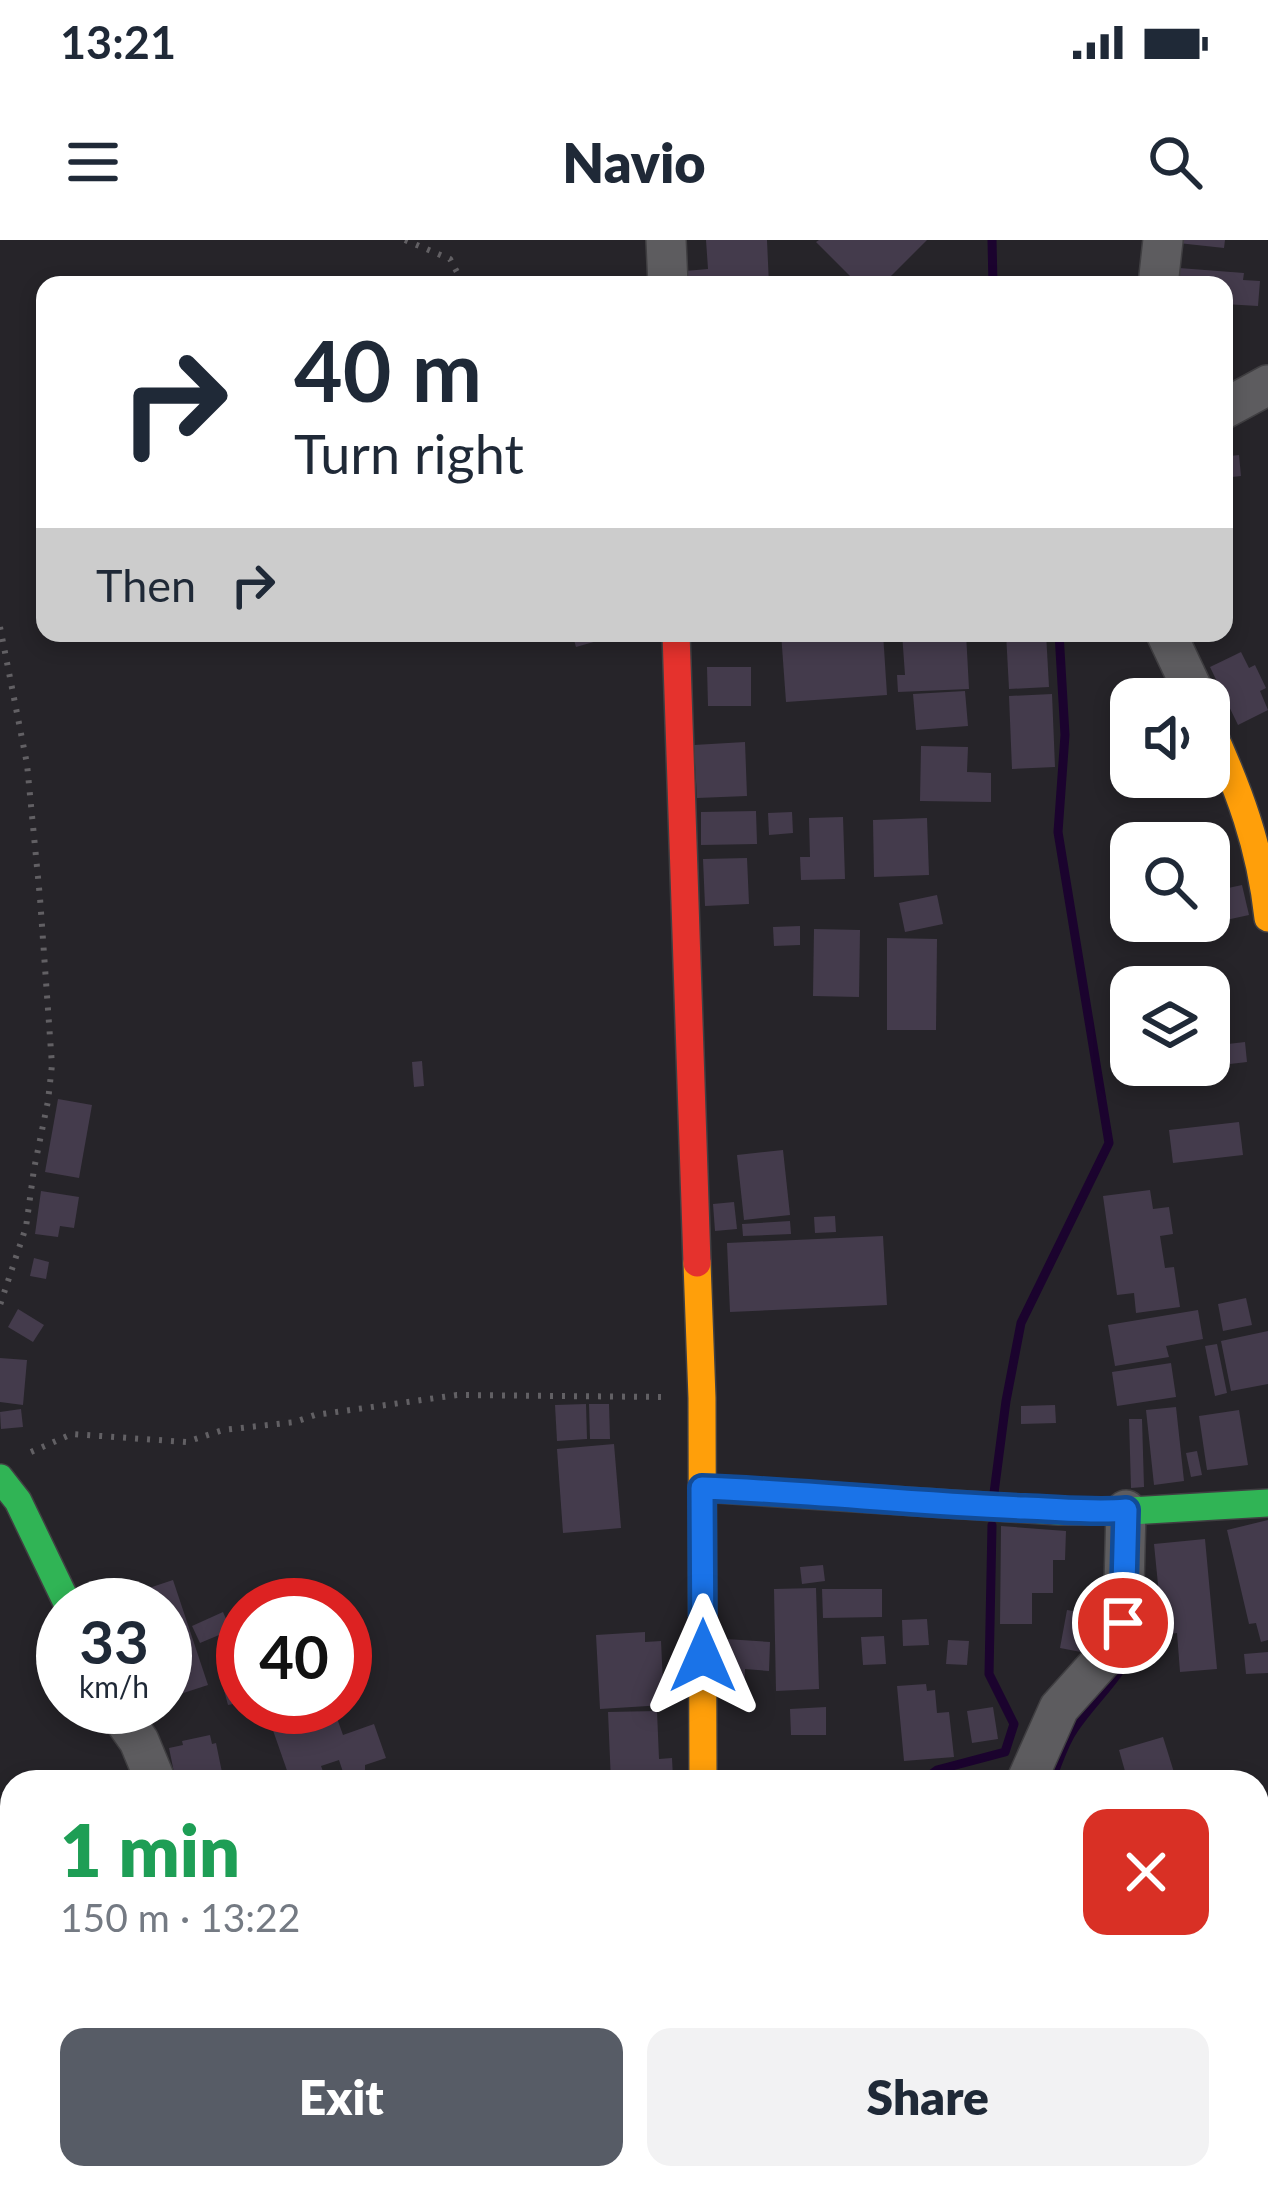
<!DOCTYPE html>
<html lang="en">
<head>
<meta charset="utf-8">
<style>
  :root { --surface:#fff; --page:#f2f2f3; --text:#1f2937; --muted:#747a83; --accent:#575c66 }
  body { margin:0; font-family:Lato,sans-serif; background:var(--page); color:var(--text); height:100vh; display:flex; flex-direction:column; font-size:45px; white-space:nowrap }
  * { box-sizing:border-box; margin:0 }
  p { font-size:39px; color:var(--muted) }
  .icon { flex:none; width:66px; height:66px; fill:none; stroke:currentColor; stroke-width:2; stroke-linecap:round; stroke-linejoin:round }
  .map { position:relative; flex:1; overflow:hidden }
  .side { position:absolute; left:0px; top:1530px; width:1269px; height:420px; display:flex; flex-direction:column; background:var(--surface); border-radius:36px 36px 0 0; box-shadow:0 6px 18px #0003 }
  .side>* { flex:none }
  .banner { position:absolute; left:36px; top:36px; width:1197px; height:366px; border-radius:24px; box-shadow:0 6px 18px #0003; background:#fff; color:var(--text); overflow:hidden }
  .tools { position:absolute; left:1110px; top:438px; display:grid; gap:24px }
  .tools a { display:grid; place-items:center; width:120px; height:120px; border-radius:24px; background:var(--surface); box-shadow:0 6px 18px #0003; font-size:60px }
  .speed { position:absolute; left:36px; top:1338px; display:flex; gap:24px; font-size:60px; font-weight:700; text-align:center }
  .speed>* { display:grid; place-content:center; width:156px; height:156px; border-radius:50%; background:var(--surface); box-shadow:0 6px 18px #0003; line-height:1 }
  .speed small { font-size:30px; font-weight:400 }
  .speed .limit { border:18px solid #d22; background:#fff; color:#111 }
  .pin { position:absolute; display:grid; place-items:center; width:102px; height:102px; color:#fff; margin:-51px; border:6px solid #fff; border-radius:50%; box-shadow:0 3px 12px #0007 }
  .me { position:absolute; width:132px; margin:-66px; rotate:0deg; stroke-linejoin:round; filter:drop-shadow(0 0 9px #0008) }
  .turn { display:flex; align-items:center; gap:42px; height:252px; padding:0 60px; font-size:54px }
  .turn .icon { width:156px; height:156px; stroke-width:2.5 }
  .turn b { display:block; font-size:84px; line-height:102px }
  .then { display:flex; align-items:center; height:114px; padding:0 60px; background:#0003; gap:24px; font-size:45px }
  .round { display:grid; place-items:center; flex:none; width:126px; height:126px; border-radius:24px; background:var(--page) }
  .head { display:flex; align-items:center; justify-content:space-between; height:204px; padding:0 60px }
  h1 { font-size:72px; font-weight:800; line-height:90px; color:#1e9e55 }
  .button { display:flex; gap:24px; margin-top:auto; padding:24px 60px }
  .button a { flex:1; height:138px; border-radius:24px; background:var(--accent); color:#fff; font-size:48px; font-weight:800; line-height:138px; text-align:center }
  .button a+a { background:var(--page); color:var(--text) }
  .status { display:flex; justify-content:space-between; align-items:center; height:84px; padding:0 60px; background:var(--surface); direction:ltr }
  .status svg { height:33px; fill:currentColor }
  header { display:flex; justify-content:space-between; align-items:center; height:156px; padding:0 60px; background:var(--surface); font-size:54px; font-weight:800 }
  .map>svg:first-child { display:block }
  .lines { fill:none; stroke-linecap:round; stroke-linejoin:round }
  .stream { stroke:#1b032e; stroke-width:9 }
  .building { fill:#443b4c }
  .street-casing { stroke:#403f42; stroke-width:42 }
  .fast-casing { stroke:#403f42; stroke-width:30 }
  .slow-casing { stroke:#403f42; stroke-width:30 }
  .jam-casing { stroke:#403f42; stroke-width:30 }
  .path { stroke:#626064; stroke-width:6; stroke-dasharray:3 9; stroke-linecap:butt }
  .street { stroke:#5d5c5f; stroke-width:39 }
  .fast { stroke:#30b455; stroke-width:27 }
  .slow { stroke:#ff9f0a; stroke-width:27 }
  .jam { stroke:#e5322d; stroke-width:27 }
  .route-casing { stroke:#114b97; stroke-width:30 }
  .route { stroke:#1a73e8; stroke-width:21 }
</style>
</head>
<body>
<div class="status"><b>13:21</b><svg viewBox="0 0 49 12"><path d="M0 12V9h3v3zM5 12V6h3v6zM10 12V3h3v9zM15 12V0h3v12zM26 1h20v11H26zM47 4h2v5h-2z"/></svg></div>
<header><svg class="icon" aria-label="menu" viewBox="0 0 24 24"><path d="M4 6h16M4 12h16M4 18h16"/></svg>Navio<svg class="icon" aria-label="search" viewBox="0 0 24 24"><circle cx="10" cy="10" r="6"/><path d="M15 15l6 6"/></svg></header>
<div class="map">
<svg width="1268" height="1950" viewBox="0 0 1268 1950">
  <rect width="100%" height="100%" fill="#262429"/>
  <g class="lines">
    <!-- stream -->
    <g class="stream">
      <polyline points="992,0 993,45"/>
      <polyline points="994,1253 1006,1161 1021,1083 1109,903 1058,592 1065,495 1059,393"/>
      <polyline points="921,1542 937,1530 1005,1512 1014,1484 989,1434 992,1285"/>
      <path d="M1050 1542C1058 1525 1063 1504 1074 1489 1096 1456 1127 1433 1138 1393"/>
      <polyline points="919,1950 921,1938"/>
    </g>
  </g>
  <!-- building -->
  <g class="building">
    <polygon points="706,0 767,0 769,45 686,45 685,31 708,29"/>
    <polygon points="819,0 927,0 882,45 859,45 816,2"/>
    <polygon points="1178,0 1225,0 1224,8 1178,3"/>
    <polygon points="1179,28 1244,33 1243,40 1260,41 1258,66 1224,64 1224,45 1178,45"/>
    <polygon points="1224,209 1229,209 1230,216 1239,215 1241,236 1232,237 1233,241 1224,242"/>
    <polygon points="572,393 622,393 622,394 576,407"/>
    <polygon points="781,393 883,393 887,455 786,462"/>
    <polygon points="902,393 966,393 969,449 898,452 897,435 905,435"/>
    <polygon points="1006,393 1046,393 1049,447 1009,449"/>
    <polygon points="1241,412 1249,428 1255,425 1266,448 1260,451 1268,470 1238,485 1210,427"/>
    <polygon points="707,427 751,427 751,466 708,466"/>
    <polygon points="965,451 968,486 916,490 913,454"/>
    <polygon points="1052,454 1055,527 1012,529 1009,456"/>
    <polygon points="745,502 747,556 697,558 694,505"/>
    <polygon points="921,506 968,507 967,532 991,533 991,562 920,561"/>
    <polygon points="756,571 757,604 701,605 701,572"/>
    <polygon points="792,572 793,593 769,595 768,573"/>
    <polygon points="843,577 845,639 801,640 800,617 810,617 809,578"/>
    <polygon points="927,578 929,635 874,637 873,580"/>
    <polygon points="747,618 749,664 705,666 703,619"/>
    <polygon points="1242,645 1249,675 1217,682 1210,652"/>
    <polygon points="937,655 943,684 905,692 899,663"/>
    <polygon points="800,686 800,705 774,706 773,687"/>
    <polygon points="814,689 860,690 859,757 813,756"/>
    <polygon points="887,698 937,699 936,790 887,790"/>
    <polygon points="1245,802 1247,822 1230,824 1228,804"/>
    <polygon points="422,821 424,846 414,847 412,822"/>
    <polygon points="58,859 92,865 79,938 45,932"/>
    <polygon points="1239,882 1243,915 1173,923 1169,890"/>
    <polygon points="783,910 790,975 744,980 737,915"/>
    <polygon points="1150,950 1153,969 1169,967 1173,994 1160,996 1165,1028 1174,1027 1180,1067 1136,1073 1134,1053 1117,1055 1103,956"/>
    <polygon points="41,951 79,957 74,988 60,986 58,997 35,994"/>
    <polygon points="734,962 737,989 715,991 713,964"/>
    <polygon points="835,976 836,992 815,993 814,977"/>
    <polygon points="790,981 791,994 743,996 742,984"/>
    <polygon points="883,996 887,1065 730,1072 727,1003"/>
    <polygon points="34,1018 49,1022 46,1039 30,1036"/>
    <polygon points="1246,1058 1252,1085 1223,1091 1218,1064"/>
    <polygon points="18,1069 44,1085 33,1102 8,1087"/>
    <polygon points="1198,1070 1203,1099 1166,1106 1169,1117 1115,1126 1108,1085"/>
    <polygon points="1268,1091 1268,1144 1231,1151 1221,1101"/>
    <polygon points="1217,1104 1227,1153 1215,1156 1205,1106"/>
    <polygon points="0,1118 27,1120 23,1165 0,1162"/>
    <polygon points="1171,1123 1176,1157 1117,1166 1112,1132"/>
    <polygon points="586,1164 587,1199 557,1201 555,1165"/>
    <polygon points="589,1164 609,1164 610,1199 590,1199"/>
    <polygon points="1055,1165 1056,1183 1021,1184 1021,1166"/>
    <polygon points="1176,1167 1184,1241 1154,1245 1146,1170"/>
    <polygon points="21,1169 23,1187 1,1189 0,1172"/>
    <polygon points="1239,1170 1248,1225 1207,1230 1199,1176"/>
    <polygon points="1129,1179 1142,1179 1144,1247 1131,1248"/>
    <polygon points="614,1204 621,1288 563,1293 557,1209"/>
    <polygon points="1197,1211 1202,1235 1191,1237 1186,1213"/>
    <polygon points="1268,1280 1268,1400 1261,1402 1256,1383 1249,1384 1227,1290"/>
    <polygon points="1001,1286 1066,1291 1065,1320 1053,1320 1053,1353 1032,1353 1032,1384 1000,1384"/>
    <polygon points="1205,1299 1217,1429 1180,1432 1177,1393 1163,1395 1154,1304"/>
    <polygon points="823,1325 825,1341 802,1344 800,1327"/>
    <polygon points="130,1339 134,1353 173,1340 208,1445 165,1459 165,1365 87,1365 83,1354"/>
    <polygon points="816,1348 819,1449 776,1451 774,1349"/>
    <polygon points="822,1349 882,1349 882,1377 823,1378"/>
    <polygon points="1067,1370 1108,1377 1104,1404 1083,1401 1081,1412 1060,1408"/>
    <polygon points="223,1372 231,1390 200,1403 192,1386"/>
    <polygon points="927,1379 929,1405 903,1406 902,1380"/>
    <polygon points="645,1392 645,1402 661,1401 664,1465 600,1469 596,1395"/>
    <polygon points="884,1396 886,1424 863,1425 861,1397"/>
    <polygon points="726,1399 770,1402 769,1431 745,1429 744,1459 722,1458"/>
    <polygon points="948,1400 969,1401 967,1425 946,1424"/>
    <polygon points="1268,1412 1268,1433 1246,1434 1244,1414"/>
    <polygon points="243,1429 243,1462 228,1465 220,1435"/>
    <polygon points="926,1444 927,1451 935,1450 937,1473 949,1472 954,1517 904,1521 897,1446"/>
    <polygon points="293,1467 333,1467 343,1495 374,1484 386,1518 365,1525 365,1531 351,1536 352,1539 346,1541 339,1520 321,1526 327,1542 291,1542 268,1476"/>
    <polygon points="826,1467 826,1495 791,1495 790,1469"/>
    <polygon points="993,1467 998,1499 972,1503 967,1471"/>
    <polygon points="657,1471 659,1519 672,1518 673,1538 662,1539 662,1542 611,1542 608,1472"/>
    <polygon points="210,1495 212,1504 216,1503 224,1542 194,1540 176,1542 169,1508 183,1505 182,1501"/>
    <polygon points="1163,1497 1177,1542 1128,1542 1119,1510"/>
    <polygon points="1268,1563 1268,1639 1257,1644 1257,1628 1263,1625 1257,1612 1257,1568"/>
    <polygon points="1267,1708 1268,1764 1260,1768 1257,1761 1257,1712"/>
    <polygon points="1257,1889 1268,1904 1268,1950 1230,1950 1221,1938 1257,1938"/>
    <polygon points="152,1938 183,1938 188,1948 194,1945 195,1938 298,1938 299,1950 128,1950"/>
    <polygon points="720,1938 825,1938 825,1950 776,1950 776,1945 721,1948"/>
    <polygon points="948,1938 990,1938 993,1950 943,1950 942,1945 950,1943"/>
    <polygon points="1142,1938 1162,1938 1169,1950 1121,1950"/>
  </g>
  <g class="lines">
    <defs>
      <g id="street">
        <polyline points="666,0 668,45"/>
        <polyline points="1158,45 1163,0"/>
        <polyline points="1224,169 1268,145"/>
        <polyline points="1166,393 1197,459"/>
        <polyline points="115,1467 139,1501 156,1542"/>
        <polyline points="1026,1542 1059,1468 1111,1410 1123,1383 1126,1270"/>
        <polyline points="1257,1822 1268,1813"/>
        <polyline points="1058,1938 1060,1950"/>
        <polyline points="696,1950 696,1938"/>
        <polyline points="1108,1950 1122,1938"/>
      </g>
      <g id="fast">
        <polyline points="0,1238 18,1261 68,1365"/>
        <polyline points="702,1248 1059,1271 1130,1271 1268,1263"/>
        <polyline points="0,1733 12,1793"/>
      </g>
      <g id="slow">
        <path d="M1209 484C1239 550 1260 605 1268 678"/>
        <polyline points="697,1023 702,1158 703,1542"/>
        <polyline points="41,1938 43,1950"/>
        <polyline points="403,1938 427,1950"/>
      </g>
      <polyline id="jam" points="676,393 697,1023"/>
    </defs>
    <!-- street casing -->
    <use href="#street" class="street-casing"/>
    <!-- fast casing -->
    <use href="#fast" class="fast-casing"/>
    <!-- slow casing -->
    <use href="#slow" class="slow-casing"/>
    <!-- jam casing -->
    <use href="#jam" class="jam-casing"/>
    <!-- path -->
    <g class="path">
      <polyline points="405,0 450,19 464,45"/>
      <polyline points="0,387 27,524 40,658 52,825 48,861 34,929 26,987 0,1065"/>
      <polyline points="31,1212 72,1194 186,1202 223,1190 295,1182 315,1175 457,1155 663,1157"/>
    </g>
    <!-- street -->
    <use href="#street" class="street"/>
    <!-- fast -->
    <use href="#fast" class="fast"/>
    <!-- slow -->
    <use href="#slow" class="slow"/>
    <!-- jam -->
    <use href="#jam" class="jam"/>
  </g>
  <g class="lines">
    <defs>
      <path id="route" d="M703 1416 702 1248C810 1252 917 1264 1025 1268 1059 1269 1093 1273 1126 1270L1123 1383"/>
    </defs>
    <!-- route casing -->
    <use href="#route" class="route-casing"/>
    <!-- route -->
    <use href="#route" class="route"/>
  </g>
</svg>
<div class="tools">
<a><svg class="icon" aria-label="sound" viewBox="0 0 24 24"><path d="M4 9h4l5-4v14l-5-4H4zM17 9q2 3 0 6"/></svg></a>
<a><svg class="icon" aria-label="search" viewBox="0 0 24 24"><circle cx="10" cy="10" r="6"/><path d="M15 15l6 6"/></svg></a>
<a><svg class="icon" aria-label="layers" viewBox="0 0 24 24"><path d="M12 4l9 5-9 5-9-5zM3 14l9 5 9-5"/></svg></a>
</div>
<div class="speed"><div>33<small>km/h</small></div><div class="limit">40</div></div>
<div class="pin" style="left:1123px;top:1383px;background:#d93025"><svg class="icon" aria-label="arrive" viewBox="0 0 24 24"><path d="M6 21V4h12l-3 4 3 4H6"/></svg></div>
<svg class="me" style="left:703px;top:1416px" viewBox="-20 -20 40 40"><path d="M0-17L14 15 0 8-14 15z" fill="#1a73e8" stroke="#fff" stroke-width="4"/></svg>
<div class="banner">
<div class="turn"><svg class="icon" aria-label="right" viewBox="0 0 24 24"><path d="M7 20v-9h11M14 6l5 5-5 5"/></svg><div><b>40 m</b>Turn right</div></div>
<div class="then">Then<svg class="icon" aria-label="right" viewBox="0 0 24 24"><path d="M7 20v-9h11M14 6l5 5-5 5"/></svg></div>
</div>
<section class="side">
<div class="head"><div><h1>1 min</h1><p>150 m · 13:22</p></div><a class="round" style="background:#d93025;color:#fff"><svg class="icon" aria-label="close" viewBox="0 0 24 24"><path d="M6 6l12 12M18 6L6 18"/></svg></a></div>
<div class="button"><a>Exit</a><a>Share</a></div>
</section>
</div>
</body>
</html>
